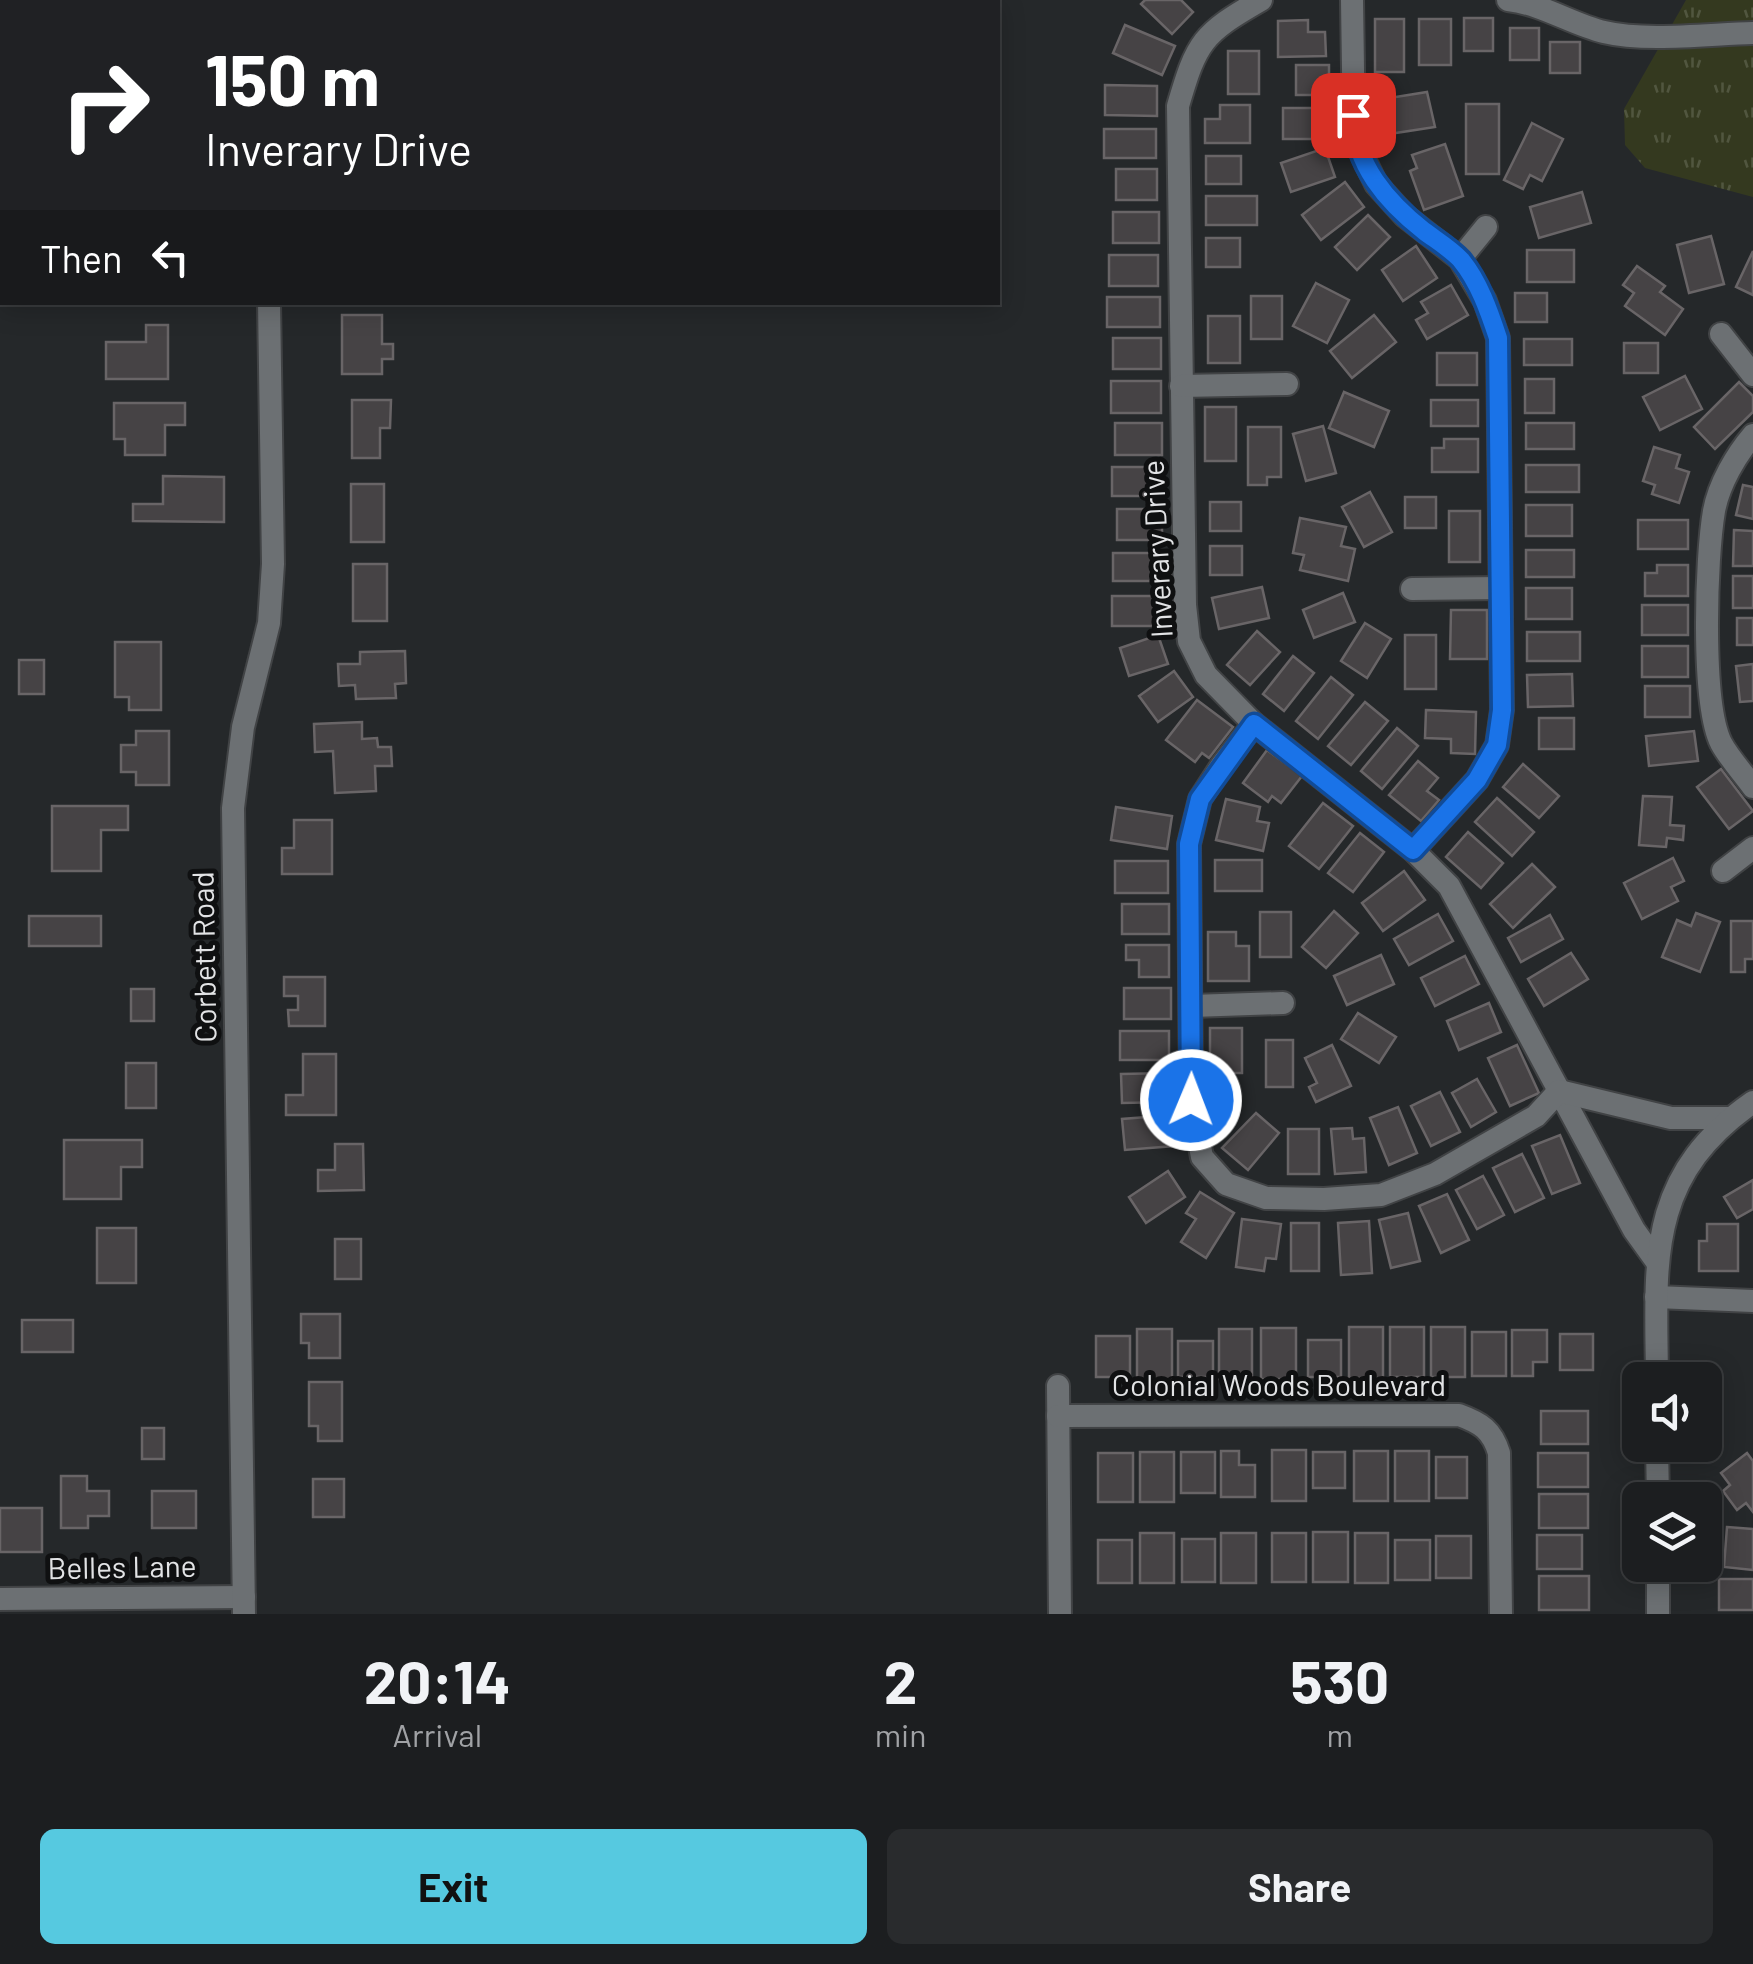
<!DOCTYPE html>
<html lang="en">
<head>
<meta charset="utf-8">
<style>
  :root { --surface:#1c1e20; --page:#292b2d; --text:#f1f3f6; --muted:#a0a2a5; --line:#3a3c3e; --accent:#56c9e0 }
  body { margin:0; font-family:Barlow,sans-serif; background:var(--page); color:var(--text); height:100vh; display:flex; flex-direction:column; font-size:38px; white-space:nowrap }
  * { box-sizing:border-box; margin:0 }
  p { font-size:32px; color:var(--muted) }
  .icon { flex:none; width:55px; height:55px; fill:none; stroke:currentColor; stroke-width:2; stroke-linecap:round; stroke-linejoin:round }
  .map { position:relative; height:1614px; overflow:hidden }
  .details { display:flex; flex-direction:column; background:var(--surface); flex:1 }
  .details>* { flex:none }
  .top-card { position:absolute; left:0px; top:0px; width:1000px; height:305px; box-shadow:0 5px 25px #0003,0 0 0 2px var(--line); background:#202124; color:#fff; overflow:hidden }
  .fabs { position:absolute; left:1622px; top:1362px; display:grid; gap:20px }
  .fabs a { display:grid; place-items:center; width:100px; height:100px; border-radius:15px; background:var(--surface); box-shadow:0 5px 25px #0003,0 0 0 2px var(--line); font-size:50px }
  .pin { position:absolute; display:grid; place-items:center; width:85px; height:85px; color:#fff; margin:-42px; border-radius:20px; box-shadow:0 5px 15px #0006 }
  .me { position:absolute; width:110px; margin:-55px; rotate:1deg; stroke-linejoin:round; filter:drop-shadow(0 0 8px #0008) }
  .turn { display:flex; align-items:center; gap:35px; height:210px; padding:0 40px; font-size:45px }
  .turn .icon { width:130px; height:130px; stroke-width:2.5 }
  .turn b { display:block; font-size:70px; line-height:85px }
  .then { display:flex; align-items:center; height:95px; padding:0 40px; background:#0003; gap:20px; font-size:38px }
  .eta { display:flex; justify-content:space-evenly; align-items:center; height:170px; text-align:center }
  .eta b { font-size:60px; font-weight:700; line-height:70px }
  .button { display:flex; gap:20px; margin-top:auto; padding:20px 40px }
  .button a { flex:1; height:115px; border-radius:15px; background:var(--accent); color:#111; font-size:40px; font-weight:700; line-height:115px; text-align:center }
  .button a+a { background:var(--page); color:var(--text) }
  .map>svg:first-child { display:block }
  .grass { fill:url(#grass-tufts) }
  .building { fill:#464345; stroke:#696567; stroke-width:2.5 }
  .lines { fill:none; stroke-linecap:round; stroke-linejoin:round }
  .minor-casing { stroke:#414345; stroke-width:26 }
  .minor { stroke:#6c7073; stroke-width:22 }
  .route-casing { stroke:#114b97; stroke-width:25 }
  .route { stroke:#1a73e8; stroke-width:18 }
  .labels { text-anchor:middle; stroke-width:10; stroke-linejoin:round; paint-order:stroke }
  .street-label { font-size:30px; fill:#e2e3e5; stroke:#0f1011 }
</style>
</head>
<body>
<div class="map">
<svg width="1753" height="1614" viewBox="0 0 1753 1614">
  <defs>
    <pattern id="grass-tufts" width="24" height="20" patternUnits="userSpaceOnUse" patternTransform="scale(2.5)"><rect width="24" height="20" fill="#34391f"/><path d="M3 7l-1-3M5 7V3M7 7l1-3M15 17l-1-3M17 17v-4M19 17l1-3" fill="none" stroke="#51563f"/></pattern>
  </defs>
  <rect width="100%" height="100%" fill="#25282a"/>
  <!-- grass -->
  <polygon class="grass" points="1686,0 1753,0 1753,197 1645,168 1625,145 1624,109"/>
  <!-- building -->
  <g class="building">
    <polygon points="1145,0 1181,0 1193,12 1172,34 1141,4"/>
    <rect x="1464" y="18" width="29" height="33"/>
    <rect x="1375" y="19" width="29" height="53"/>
    <rect x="1419" y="19" width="32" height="46"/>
    <polygon points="1308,20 1308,32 1325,32 1326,56 1278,57 1278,21"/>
    <polygon points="1125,25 1175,46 1162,75 1113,53"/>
    <rect x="1510" y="28" width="29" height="32"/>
    <rect x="1550" y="42" width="30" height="31"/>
    <rect x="1228" y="51" width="31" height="43"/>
    <rect x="1296" y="65" width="33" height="30"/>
    <polygon points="1105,85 1157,86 1157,116 1105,115"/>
    <polygon points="1427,92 1435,127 1389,134 1386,123 1381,124 1377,100"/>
    <rect x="1466" y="104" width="33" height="70"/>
    <polygon points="1220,105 1250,105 1250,143 1205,143 1205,119 1220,119"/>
    <rect x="1283" y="108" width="46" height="31"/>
    <polygon points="1532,123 1563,139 1542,181 1530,175 1523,189 1504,180"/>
    <rect x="1104" y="129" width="52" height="29"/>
    <polygon points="1445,144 1463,196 1424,210 1410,171 1417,168 1412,155"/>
    <polygon points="1325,148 1335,177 1291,192 1281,163"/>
    <rect x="1206" y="156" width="35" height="28"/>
    <rect x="1116" y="169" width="41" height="31"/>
    <polygon points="1345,182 1364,207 1321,240 1302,215"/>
    <polygon points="1582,192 1591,223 1539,238 1530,207"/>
    <rect x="1206" y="196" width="51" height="29"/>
    <rect x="1113" y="212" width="46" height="31"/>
    <polygon points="1368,215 1390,237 1357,270 1335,247"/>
    <polygon points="1711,236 1724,284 1689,293 1677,245"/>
    <rect x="1206" y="238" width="34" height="29"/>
    <polygon points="1416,246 1437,278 1403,301 1382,270"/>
    <rect x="1527" y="250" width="47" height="32"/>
    <polygon points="1753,251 1753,295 1736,287"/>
    <rect x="1109" y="255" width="49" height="31"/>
    <polygon points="1637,266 1665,286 1660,292 1683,309 1665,335 1625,306 1634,293 1623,285"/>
    <polygon points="1316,283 1349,300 1327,343 1293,326"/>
    <polygon points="1451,285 1468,315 1427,339 1416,320 1428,313 1421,302"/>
    <rect x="1515" y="293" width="32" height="29"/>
    <rect x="1251" y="296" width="31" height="43"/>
    <rect x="1107" y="297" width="53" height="30"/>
    <polygon points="342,315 382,315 382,344 393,344 393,359 382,359 382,374 342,374"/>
    <polygon points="1374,315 1396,342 1352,378 1330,351"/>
    <rect x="1208" y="316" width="32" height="47"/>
    <polygon points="146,325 168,325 168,379 106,379 106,342 146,342"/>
    <rect x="1113" y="338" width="48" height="31"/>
    <rect x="1524" y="339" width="48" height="26"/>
    <rect x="1624" y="343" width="34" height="30"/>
    <rect x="1437" y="353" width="40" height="32"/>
    <polygon points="1685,376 1702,409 1660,430 1643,397"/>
    <rect x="1525" y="379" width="29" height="34"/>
    <rect x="1111" y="381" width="50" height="32"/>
    <polygon points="1739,382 1753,396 1753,412 1715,449 1694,427"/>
    <polygon points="1344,392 1389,411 1374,447 1329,428"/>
    <polygon points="352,400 391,400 390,428 380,428 380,458 352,458"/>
    <rect x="1431" y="400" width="47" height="26"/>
    <polygon points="114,403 185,403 185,425 165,425 165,455 125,455 125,439 114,439"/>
    <rect x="1205" y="407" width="31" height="54"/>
    <rect x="1115" y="423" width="47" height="32"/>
    <rect x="1526" y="423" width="48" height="26"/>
    <polygon points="1323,426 1336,473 1306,481 1293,434"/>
    <polygon points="1248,427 1281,427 1281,477 1267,477 1267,485 1248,485"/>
    <polygon points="1444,439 1478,439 1478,472 1432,472 1432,448 1444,448"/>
    <polygon points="1654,447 1680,455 1676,468 1689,472 1679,503 1652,494 1655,485 1643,481"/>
    <rect x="1526" y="465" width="53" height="27"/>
    <rect x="1112" y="467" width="50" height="29"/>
    <polygon points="163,476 224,477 224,522 133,521 133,504 163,504"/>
    <rect x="351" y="484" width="33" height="58"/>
    <polygon points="1743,485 1753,487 1753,519 1736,515"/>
    <polygon points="1370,492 1392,532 1364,547 1342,507"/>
    <rect x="1405" y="497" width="31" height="31"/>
    <rect x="1210" y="502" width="31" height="29"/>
    <rect x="1526" y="505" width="46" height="31"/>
    <rect x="1117" y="509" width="45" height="31"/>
    <rect x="1449" y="511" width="31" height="51"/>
    <polygon points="1300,518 1346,527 1341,546 1355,549 1348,581 1300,570 1304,555 1293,553"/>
    <rect x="1638" y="520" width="50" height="29"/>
    <polygon points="1734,530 1753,531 1753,566 1733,566"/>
    <rect x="1210" y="546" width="32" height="29"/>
    <rect x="1526" y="550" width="48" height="27"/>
    <rect x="1113" y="553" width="58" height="28"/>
    <rect x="353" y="564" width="34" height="57"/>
    <polygon points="1657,565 1688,565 1688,596 1645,596 1645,573 1657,573"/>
    <rect x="1733" y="576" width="20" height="32"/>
    <polygon points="1262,587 1269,618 1219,629 1212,598"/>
    <rect x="1526" y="588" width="46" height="31"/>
    <polygon points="1343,593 1355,622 1314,638 1303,610"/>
    <rect x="1112" y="596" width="53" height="30"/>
    <rect x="1642" y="605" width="46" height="30"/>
    <polygon points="1451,610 1487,610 1487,659 1450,659"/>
    <rect x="1737" y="618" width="16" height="27"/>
    <polygon points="1365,623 1391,639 1367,678 1341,661"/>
    <polygon points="1257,631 1280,652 1250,685 1227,665"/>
    <rect x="1527" y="632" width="53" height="29"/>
    <polygon points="1158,635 1168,664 1129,676 1120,648"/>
    <rect x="1405" y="635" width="31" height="54"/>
    <polygon points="115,642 161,642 161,710 129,710 129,697 115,697"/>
    <rect x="1642" y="646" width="46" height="31"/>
    <polygon points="405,651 406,683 395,684 396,698 356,699 355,685 339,686 338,664 360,664 360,652"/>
    <polygon points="1293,656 1314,673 1284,711 1263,694"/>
    <rect x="19" y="660" width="25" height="34"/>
    <polygon points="1753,664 1753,701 1740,702 1736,666"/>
    <polygon points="1174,671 1193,697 1158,722 1139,696"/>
    <polygon points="1572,674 1573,706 1528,707 1527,675"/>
    <polygon points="1331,677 1353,695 1318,739 1296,721"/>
    <rect x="1645" y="686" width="45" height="31"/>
    <polygon points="1197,700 1233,727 1209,758 1202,753 1195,762 1166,740"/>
    <polygon points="1365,702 1388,721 1351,765 1328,746"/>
    <polygon points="1426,710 1476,712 1475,754 1451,753 1451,739 1425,738"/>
    <rect x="1539" y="718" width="35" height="31"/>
    <polygon points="362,722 362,739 377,738 378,747 391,747 392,766 375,766 376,791 335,793 333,751 315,752 314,724"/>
    <polygon points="1397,728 1418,746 1382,789 1361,771"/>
    <polygon points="136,731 169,731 169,785 136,785 136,772 121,772 121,745 136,745"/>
    <polygon points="1694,731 1698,761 1649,766 1646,736"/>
    <polygon points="1267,750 1302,776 1281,803 1272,796 1268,802 1243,783"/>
    <polygon points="1418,761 1438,778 1427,791 1439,800 1421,821 1389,795"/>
    <polygon points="1523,764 1559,796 1539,818 1503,787"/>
    <polygon points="1721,769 1753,811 1729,829 1697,787"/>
    <polygon points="1643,796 1672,797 1670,825 1684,826 1683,840 1667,838 1666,847 1639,845"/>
    <polygon points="1497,798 1534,832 1512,856 1475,822"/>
    <polygon points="1226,799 1260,807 1257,821 1269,823 1263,851 1216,840"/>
    <polygon points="1323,803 1353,826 1319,869 1289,846"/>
    <polygon points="52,806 128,806 128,830 101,830 101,871 52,871"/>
    <polygon points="1116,807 1172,816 1167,849 1111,840"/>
    <polygon points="294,820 332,820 332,874 282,874 282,848 294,848"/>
    <polygon points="1468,832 1503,863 1481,888 1446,857"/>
    <polygon points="1360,833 1384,852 1353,892 1328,873"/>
    <polygon points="1673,858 1684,881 1671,887 1678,901 1642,919 1624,883"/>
    <rect x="1215" y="860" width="47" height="31"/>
    <rect x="1115" y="861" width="53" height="32"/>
    <polygon points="1532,864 1555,887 1513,928 1490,904"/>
    <polygon points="1404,871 1425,900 1383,931 1362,903"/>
    <rect x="1122" y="904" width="47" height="30"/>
    <polygon points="1334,911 1358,933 1326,968 1302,947"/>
    <rect x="1260" y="912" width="31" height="45"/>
    <polygon points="1696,913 1720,922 1700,972 1662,957 1677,920 1691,926"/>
    <polygon points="1438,914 1453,941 1409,965 1394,939"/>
    <polygon points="1550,915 1563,939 1521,962 1508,938"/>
    <rect x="29" y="916" width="72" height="30"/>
    <polygon points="1731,921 1753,921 1753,959 1745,959 1745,972 1731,972"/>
    <polygon points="1208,932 1236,932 1236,946 1249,946 1249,981 1208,981"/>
    <polygon points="1126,945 1169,945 1169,977 1139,977 1139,960 1126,960"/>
    <polygon points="1571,953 1588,979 1544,1006 1528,979"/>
    <polygon points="1381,955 1394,984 1347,1005 1334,976"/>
    <polygon points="1465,956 1479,984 1435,1006 1421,978"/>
    <polygon points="284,977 325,977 325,1026 289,1026 288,1010 298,1010 298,996 284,996"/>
    <rect x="1124" y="988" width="47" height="31"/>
    <rect x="131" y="989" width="23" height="32"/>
    <polygon points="1489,1003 1501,1032 1459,1050 1447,1021"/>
    <polygon points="1358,1013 1396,1037 1379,1063 1341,1039"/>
    <rect x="1210" y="1028" width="32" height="45"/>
    <rect x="1120" y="1031" width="49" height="29"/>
    <rect x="1266" y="1040" width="27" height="47"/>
    <polygon points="1332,1045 1351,1086 1316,1102 1309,1087 1317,1083 1305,1058"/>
    <polygon points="1517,1045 1539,1093 1510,1106 1488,1058"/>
    <polygon points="303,1054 336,1054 336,1115 286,1115 286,1095 303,1095"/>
    <rect x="126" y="1063" width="30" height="45"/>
    <polygon points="1171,1073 1171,1102 1122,1103 1121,1074"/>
    <polygon points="1477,1079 1496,1112 1471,1127 1452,1093"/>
    <polygon points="1440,1092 1460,1132 1431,1146 1411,1106"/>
    <polygon points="1398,1107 1417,1153 1389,1165 1370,1118"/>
    <polygon points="1256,1113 1279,1133 1248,1170 1222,1148"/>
    <polygon points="1172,1115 1174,1146 1125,1150 1122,1119"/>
    <polygon points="1352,1128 1353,1139 1364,1138 1366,1172 1335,1174 1331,1129"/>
    <rect x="1288" y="1129" width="31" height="45"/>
    <polygon points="1560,1135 1580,1183 1552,1194 1532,1146"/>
    <polygon points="64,1140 142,1140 142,1167 121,1167 121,1199 64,1199"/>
    <polygon points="335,1144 363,1144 364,1190 318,1191 318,1170 335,1170"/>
    <polygon points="1522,1154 1544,1198 1515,1212 1493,1168"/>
    <polygon points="1168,1171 1185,1197 1146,1223 1129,1197"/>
    <polygon points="1483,1176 1504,1215 1477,1229 1456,1190"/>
    <polygon points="1753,1180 1753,1209 1737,1218 1724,1197"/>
    <polygon points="1200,1192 1234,1213 1206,1258 1181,1242 1196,1219 1186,1213"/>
    <polygon points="1447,1194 1469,1240 1441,1253 1419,1206"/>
    <polygon points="1408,1213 1420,1261 1391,1268 1379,1220"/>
    <polygon points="1242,1219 1281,1224 1276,1259 1266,1258 1264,1271 1236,1267"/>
    <polygon points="1369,1221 1372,1273 1341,1275 1338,1223"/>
    <rect x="1291" y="1223" width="28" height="48"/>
    <polygon points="1707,1224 1738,1224 1738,1271 1699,1271 1699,1241 1707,1241"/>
    <rect x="97" y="1228" width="39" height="55"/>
    <rect x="335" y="1239" width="26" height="40"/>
    <polygon points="301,1314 340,1314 340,1358 309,1358 309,1343 301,1343"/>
    <rect x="22" y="1320" width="51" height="32"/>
    <rect x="1349" y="1327" width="34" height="51"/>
    <rect x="1390" y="1327" width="34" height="50"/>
    <rect x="1431" y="1327" width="34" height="50"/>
    <rect x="1261" y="1328" width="35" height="51"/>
    <rect x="1137" y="1329" width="35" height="51"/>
    <rect x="1219" y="1329" width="33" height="50"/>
    <polygon points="1512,1330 1547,1330 1547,1362 1533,1362 1533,1376 1512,1376"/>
    <rect x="1472" y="1332" width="34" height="44"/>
    <rect x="1560" y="1334" width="33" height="36"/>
    <rect x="1096" y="1336" width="34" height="41"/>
    <rect x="1308" y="1340" width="33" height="37"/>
    <rect x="1178" y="1341" width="35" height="36"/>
    <polygon points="309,1382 342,1382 342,1441 318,1441 318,1426 309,1426"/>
    <rect x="1541" y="1411" width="47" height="33"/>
    <rect x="142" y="1428" width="22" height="31"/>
    <rect x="1272" y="1450" width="34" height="51"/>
    <polygon points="1221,1451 1239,1451 1239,1465 1255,1465 1255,1497 1221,1497"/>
    <rect x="1354" y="1451" width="34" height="50"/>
    <rect x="1395" y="1451" width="34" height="50"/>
    <rect x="1140" y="1452" width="34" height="50"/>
    <rect x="1181" y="1452" width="34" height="41"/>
    <rect x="1313" y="1452" width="32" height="36"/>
    <rect x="1098" y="1453" width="35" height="49"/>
    <rect x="1538" y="1453" width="50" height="34"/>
    <polygon points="1747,1453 1753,1461 1753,1512 1746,1503 1737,1510 1723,1491 1730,1485 1721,1473"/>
    <rect x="1436" y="1457" width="31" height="41"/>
    <polygon points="61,1476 87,1476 87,1491 109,1491 109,1516 88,1516 88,1528 61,1528"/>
    <rect x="313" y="1479" width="31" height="38"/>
    <rect x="152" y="1491" width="44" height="37"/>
    <rect x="1539" y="1494" width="49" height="34"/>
    <rect x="0" y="1508" width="42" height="44"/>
    <polygon points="1727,1527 1753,1529 1753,1570 1724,1567"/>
    <rect x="1313" y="1532" width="35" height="50"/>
    <rect x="1140" y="1533" width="34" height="50"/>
    <rect x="1221" y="1533" width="35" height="50"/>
    <rect x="1272" y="1533" width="34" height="49"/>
    <rect x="1355" y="1533" width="33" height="50"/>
    <rect x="1537" y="1535" width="45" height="34"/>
    <rect x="1436" y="1536" width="35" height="42"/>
    <rect x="1182" y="1539" width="33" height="43"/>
    <rect x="1098" y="1540" width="34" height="43"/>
    <rect x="1395" y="1540" width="35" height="40"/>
    <rect x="1539" y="1576" width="50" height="34"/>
    <rect x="1719" y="1579" width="34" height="31"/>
  </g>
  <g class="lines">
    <defs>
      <g id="minor">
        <polyline points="265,0 265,2"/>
        <path d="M1261 0C1202 34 1197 41 1178 106L1185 605 1189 641 1206 675 1254 724 1413 850 1449 886 1634 1230 1657 1262"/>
        <polyline points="1352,0 1354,138 1376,184 1405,216 1460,259 1485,301 1498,338 1502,710 1497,745 1477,780 1413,850"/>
        <path d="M1508 0C1543 4 1571 24 1604 32 1645 42 1710 34 1753 33"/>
        <polyline points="1460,259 1486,227"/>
        <polyline points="1721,334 1753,375"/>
        <polyline points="1181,386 1287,384"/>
        <path d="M1753 435C1736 455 1719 484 1714 511 1706 557 1701 702 1721 743 1729 758 1743 773 1753 787"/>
        <polyline points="1412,589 1500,588"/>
        <polyline points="1254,724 1222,765 1200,799 1189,844 1191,1099 1202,1157 1226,1184 1266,1198 1324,1199 1381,1195 1435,1174 1536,1116 1559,1091 1671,1118 1731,1118"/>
        <polyline points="1723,871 1753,848"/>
        <polyline points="1192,1006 1283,1003"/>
        <polyline points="1656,1297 1753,1301"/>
        <path d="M1657 1380C1656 1262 1645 1177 1753 1102"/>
        <polyline points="1058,1386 1060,1614"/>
        <path d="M1058 1416 1459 1415C1481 1423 1492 1430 1499 1453L1501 1614"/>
        <polyline points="1657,1445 1658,1500"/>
        <polyline points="1658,1565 1658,1614"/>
        <polyline points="0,1599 244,1597"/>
        <polyline points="244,1614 233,808 243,727 269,623 273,564 269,302"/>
      </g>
    </defs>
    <!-- minor casing -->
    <use href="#minor" class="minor-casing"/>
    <!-- minor -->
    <use href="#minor" class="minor"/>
  </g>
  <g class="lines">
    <defs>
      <path id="route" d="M1191 1100 1189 844 1200 799 1254 724 1413 850 1477 780 1497 745 1502 710 1498 338C1489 311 1479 282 1461 260 1451 249 1436 240 1424 231 1386 201 1355 165 1353 115"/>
    </defs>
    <!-- route casing -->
    <use href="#route" class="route-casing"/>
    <!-- route -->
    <use href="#route" class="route"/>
  </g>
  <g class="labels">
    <!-- street labels -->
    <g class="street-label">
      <text transform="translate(1158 549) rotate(-93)" y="10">Inverary Drive</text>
      <text transform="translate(205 957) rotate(-91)" y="10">Corbett Road</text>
      <text x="1279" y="1396">Colonial Woods Boulevard</text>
      <text transform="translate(122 1568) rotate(-1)" y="10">Belles Lane</text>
    </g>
  </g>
</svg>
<div class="fabs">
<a><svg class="icon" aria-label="sound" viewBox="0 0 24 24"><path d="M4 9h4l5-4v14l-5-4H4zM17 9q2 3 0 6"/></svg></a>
<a><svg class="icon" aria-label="layers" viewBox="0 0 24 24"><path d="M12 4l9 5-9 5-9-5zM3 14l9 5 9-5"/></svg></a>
</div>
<div class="pin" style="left:1353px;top:115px;background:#d93025"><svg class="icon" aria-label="arrive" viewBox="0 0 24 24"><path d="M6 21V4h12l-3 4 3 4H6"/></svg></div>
<svg class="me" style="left:1191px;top:1100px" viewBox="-20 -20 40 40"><circle r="17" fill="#1a73e8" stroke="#fff" stroke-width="3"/><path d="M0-11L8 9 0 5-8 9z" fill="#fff"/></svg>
<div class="top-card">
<div class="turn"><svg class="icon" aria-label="right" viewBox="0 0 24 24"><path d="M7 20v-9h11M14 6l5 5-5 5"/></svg><div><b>150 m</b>Inverary Drive</div></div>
<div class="then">Then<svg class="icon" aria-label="left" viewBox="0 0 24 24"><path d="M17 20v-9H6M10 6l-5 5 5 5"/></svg></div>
</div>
</div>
<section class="details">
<div class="eta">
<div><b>20:14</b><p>Arrival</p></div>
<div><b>2</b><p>min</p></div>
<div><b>530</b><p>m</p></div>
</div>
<div class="button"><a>Exit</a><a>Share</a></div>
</section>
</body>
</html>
